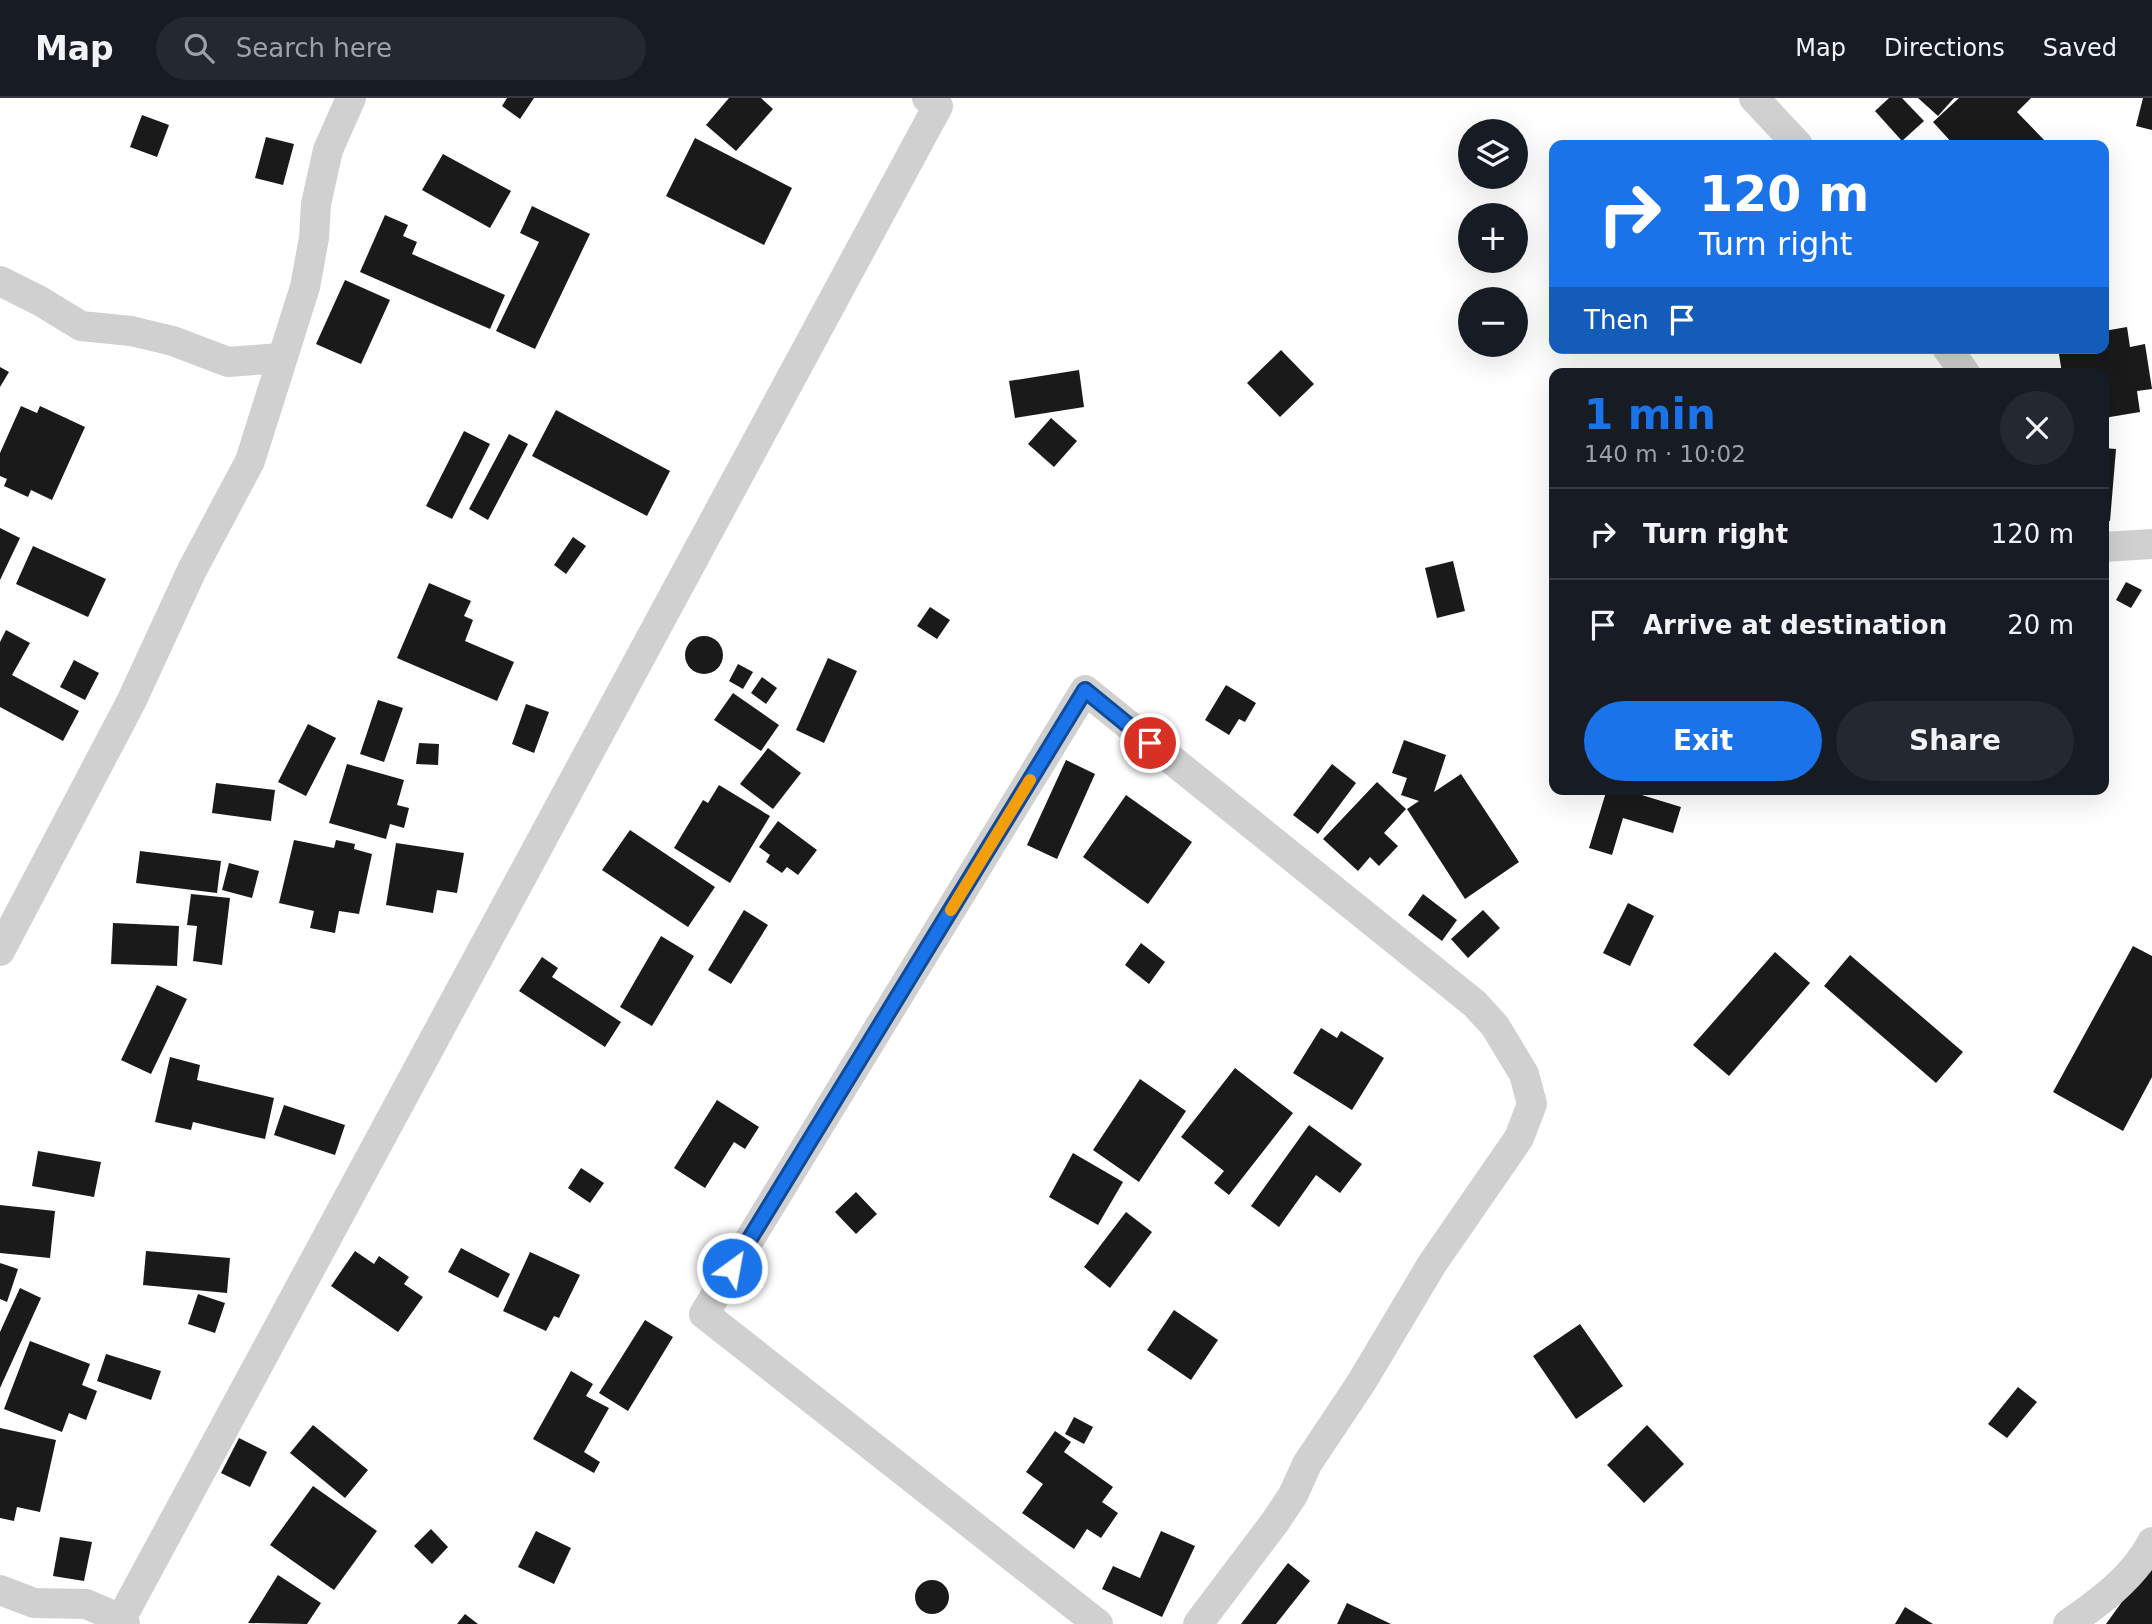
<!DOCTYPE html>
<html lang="en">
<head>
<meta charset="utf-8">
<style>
  :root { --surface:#171b24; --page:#242831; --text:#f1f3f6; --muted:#9ea1a6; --line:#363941; --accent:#1a73e8 }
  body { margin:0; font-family:"DejaVu Sans",sans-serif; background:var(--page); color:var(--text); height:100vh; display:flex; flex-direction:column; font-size:26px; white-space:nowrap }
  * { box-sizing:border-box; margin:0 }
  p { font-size:23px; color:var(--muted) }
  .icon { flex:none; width:38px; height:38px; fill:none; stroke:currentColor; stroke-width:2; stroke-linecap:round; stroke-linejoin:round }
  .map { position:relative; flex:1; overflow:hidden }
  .panel { position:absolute; left:1549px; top:270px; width:560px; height:427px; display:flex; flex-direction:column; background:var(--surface); border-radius:14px; box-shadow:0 7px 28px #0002 }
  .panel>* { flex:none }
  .banner { position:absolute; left:1549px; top:42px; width:560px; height:214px; border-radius:14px; box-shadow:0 7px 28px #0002; background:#1a73e8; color:#fff; overflow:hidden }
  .fabs { position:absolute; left:1458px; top:21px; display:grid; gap:14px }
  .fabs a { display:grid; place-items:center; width:70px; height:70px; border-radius:50%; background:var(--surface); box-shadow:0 7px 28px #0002; font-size:35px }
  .pin { position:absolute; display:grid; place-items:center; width:60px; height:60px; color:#fff; margin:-30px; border:4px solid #fff; border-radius:50%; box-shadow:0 2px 7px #0007 }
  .me { position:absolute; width:77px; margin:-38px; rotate:32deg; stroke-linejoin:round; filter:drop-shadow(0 0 5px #0008) }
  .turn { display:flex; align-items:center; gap:24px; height:147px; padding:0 35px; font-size:32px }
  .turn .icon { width:91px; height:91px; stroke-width:2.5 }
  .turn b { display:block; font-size:49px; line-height:60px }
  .then { display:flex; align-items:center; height:66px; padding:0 35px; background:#0003; gap:14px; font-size:26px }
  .round { display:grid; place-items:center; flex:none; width:74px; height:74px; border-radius:37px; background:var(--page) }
  .head { display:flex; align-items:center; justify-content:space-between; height:119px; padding:0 35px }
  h1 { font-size:42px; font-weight:700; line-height:52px; color:var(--accent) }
  .button { display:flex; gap:14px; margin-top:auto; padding:14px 35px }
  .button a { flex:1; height:80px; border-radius:42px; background:var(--accent); color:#fff; font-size:28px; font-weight:700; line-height:80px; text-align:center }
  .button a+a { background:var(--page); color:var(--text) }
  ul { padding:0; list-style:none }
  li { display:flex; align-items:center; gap:21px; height:91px; padding:0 35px; border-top:2px solid var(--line) }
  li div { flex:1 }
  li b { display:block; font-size:26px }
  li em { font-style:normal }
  header { display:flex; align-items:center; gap:42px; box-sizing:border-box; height:98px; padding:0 35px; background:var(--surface); border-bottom:2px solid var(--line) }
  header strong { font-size:33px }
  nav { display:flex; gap:38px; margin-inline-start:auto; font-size:24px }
  .search { width:490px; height:63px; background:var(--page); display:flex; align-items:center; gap:18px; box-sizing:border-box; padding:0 24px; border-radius:38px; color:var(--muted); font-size:26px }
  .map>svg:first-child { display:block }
  .building { fill:#1a1a1a }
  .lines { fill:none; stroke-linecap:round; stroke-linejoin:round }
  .minor { stroke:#d0d0d0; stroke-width:30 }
  .route-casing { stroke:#114b97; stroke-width:18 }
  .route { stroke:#1a73e8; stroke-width:12 }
  .slow { stroke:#f59e0b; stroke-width:12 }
</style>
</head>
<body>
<header>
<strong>Map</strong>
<div class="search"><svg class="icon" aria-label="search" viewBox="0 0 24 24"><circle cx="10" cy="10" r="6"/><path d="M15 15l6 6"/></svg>Search here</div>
<nav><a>Map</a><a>Directions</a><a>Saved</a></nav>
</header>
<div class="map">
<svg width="2152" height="1526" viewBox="0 0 2152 1526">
  <rect width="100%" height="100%" fill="#fff"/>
  <!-- building -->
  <g class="building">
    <polygon points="507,0 534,0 520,21 502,8"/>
    <polygon points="729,0 761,0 773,11 736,53 706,27"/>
    <polygon points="1889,0 1902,0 1924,23 1902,43 1875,13"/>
    <polygon points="1918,0 1954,0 1938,18"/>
    <polygon points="1959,0 2031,0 2017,14 2046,44 2042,47 1954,47 1933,24"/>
    <polygon points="2143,0 2152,0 2152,32 2136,28"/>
    <polygon points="142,17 169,27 157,59 130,49"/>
    <polygon points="266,39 294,46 283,87 255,80"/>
    <polygon points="695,40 792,90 764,147 666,98"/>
    <polygon points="443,56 511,93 490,130 422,92"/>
    <polygon points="532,108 590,136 535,251 496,233 539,144 520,135"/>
    <polygon points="385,117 408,127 403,138 417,144 412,156 505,197 490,231 360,174"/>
    <polygon points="345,182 390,202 361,266 316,246"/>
    <polygon points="2127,229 2130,249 2145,246 2152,291 2137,293 2140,314 2104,320 2104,275 2062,275 2058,250 2104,250 2104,233"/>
    <polygon points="1281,252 1314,286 1280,319 1247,285"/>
    <polygon points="0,269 9,274 0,289"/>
    <polygon points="1079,272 1084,309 1015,320 1009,283"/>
    <polygon points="21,308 37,315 40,308 85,329 52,402 31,392 28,399 4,388 7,381 0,378 0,355"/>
    <polygon points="556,312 670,373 647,418 532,358"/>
    <polygon points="1051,320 1077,343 1054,369 1028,346"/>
    <polygon points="464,333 490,346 452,421 426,408"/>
    <polygon points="509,336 528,346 488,422 469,411"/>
    <polygon points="2104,350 2116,351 2110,423 2104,422"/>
    <polygon points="0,430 20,440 0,482"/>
    <polygon points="573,439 586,448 566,476 554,467"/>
    <polygon points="33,448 106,481 88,519 16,486"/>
    <polygon points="1453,463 1465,513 1437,520 1425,470"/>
    <polygon points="2126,484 2142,492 2131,510 2116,502"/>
    <polygon points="429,485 471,503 464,518 473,522 465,543 514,564 497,603 397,560"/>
    <polygon points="930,509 950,522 937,541 917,528"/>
    <polygon points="6,532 30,545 12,577 79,613 63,643 0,609 0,544"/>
    <circle cx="704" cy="557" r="19"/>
    <polygon points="828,560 857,573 824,645 796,632"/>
    <polygon points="74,562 99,575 85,602 60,589"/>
    <polygon points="738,566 753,574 743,591 729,583"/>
    <polygon points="762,579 777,590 766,606 751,595"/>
    <polygon points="1226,587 1256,605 1245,624 1239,621 1229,637 1205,622"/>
    <polygon points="1552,593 1554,593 1554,615 1549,614"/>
    <polygon points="733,595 779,627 761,653 714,622"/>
    <polygon points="378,602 403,610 384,664 360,656"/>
    <polygon points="526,606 549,614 534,655 512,646"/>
    <polygon points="308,626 336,640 306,698 278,684"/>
    <polygon points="1404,642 1446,657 1434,694 1461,676 1519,764 1465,801 1407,711 1419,703 1401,697 1407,680 1392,675"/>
    <polygon points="419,645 439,646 438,667 416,666"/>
    <polygon points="768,650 801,675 773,711 740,686"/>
    <polygon points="1066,662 1095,676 1057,761 1027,747"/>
    <polygon points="347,666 404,682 397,707 409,710 404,730 390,726 386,741 329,725"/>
    <polygon points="1332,666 1356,685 1318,736 1293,717"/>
    <polygon points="1377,684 1406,711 1384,735 1398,748 1379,768 1370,759 1358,773 1323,741"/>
    <polygon points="216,685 275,692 271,723 212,715"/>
    <polygon points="719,687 770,718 730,785 674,750 703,702 708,705"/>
    <polygon points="1607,691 1622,691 1681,709 1673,735 1623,720 1612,757 1589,750"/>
    <polygon points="1126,697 1192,744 1148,806 1083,759"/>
    <polygon points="778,723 817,752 798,777 787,769 782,775 766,764 770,757 759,749"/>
    <polygon points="630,732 715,789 688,829 602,772"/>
    <polygon points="294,742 334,750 336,742 355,746 354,751 372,756 359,816 339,813 335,835 310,830 314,813 279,805"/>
    <polygon points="396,745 464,755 457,795 437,792 433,815 386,807"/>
    <polygon points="140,753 221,763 217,795 136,785"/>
    <polygon points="229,765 259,773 252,800 222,792"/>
    <polygon points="191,796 230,800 222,867 193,863 197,828 187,827"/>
    <polygon points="1423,796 1457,822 1442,843 1408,817"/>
    <polygon points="1628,805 1654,818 1630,868 1603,855"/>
    <polygon points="744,812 768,827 731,886 708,872"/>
    <polygon points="1483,812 1500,830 1468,860 1451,841"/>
    <polygon points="113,825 179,828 177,868 111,866"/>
    <polygon points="661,838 694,858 652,928 620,909"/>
    <polygon points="1141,845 1165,864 1149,886 1125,867"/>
    <polygon points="2133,848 2152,858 2152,979 2123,1033 2053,994"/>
    <polygon points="1775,854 1810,885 1729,978 1693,947"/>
    <polygon points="1850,857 1963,954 1936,985 1824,888"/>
    <polygon points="542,859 558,870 552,879 621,924 605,949 519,893"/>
    <polygon points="157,887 187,901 151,976 121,962"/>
    <polygon points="1321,930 1337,940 1341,933 1384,960 1352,1012 1293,975"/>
    <polygon points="170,959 200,967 197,982 274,1000 265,1041 193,1024 191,1032 155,1024"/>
    <polygon points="1235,970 1293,1015 1229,1097 1214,1085 1224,1073 1181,1039"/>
    <polygon points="1140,981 1186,1013 1139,1084 1093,1052"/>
    <polygon points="717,1002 759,1029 745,1051 734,1044 705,1090 674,1070"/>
    <polygon points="284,1007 345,1027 335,1057 274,1037"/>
    <polygon points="1309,1027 1362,1066 1340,1095 1316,1077 1279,1129 1251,1108"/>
    <polygon points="38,1053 101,1064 94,1099 32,1088"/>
    <polygon points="1073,1055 1123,1084 1098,1127 1049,1099"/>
    <polygon points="581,1070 604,1085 590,1105 568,1090"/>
    <polygon points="856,1094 877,1116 856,1136 835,1114"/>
    <polygon points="0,1107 55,1113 50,1160 0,1155"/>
    <polygon points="1126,1114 1152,1134 1110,1190 1084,1169"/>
    <polygon points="461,1150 510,1176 498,1200 448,1174"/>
    <polygon points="146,1153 230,1160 227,1195 143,1187"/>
    <polygon points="355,1153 374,1166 379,1158 409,1179 404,1186 423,1199 398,1234 331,1188"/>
    <polygon points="530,1154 580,1177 559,1220 554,1218 546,1233 503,1213"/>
    <polygon points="0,1165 18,1171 7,1204 0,1201"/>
    <polygon points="20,1190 41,1200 0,1290 0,1234"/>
    <polygon points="198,1196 225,1205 215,1235 188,1226"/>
    <polygon points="1174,1212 1218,1242 1191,1282 1147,1252"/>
    <polygon points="645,1222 673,1239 628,1313 599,1295"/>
    <polygon points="1580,1226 1623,1288 1576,1321 1533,1258"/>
    <polygon points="30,1243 90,1266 82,1287 97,1293 86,1322 69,1315 62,1334 4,1311"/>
    <polygon points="106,1256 161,1273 151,1302 97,1283"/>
    <polygon points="571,1273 593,1286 586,1298 609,1310 584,1354 600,1364 594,1375 533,1341"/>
    <polygon points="2018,1289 2037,1304 2007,1340 1988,1326"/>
    <polygon points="1074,1319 1093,1329 1084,1346 1065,1336"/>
    <polygon points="313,1327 368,1372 345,1400 290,1355"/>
    <polygon points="1647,1327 1684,1366 1644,1405 1607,1367"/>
    <polygon points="0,1330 56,1342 40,1414 17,1409 14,1423 0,1420"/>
    <polygon points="1055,1333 1071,1344 1064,1354 1113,1389 1102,1404 1118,1415 1101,1440 1087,1431 1074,1451 1022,1415 1043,1386 1026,1374"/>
    <polygon points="239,1340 267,1354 250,1389 221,1375"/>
    <polygon points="313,1388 377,1433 334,1492 270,1447"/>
    <polygon points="431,1431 448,1449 432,1466 414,1448"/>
    <polygon points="536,1433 571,1450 554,1486 518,1469"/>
    <polygon points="1161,1433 1195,1448 1162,1519 1102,1491 1113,1468 1140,1480"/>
    <polygon points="60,1439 92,1444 84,1483 53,1478"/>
    <polygon points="2152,1462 2152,1526 2106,1526"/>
    <polygon points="1288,1465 1310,1483 1276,1526 1241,1526"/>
    <polygon points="278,1477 321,1505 307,1526 248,1525"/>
    <circle cx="932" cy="1499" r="17"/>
    <polygon points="1347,1505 1391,1526 1337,1526"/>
    <polygon points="1905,1509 1933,1526 1895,1526"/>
    <polygon points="465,1516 478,1526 457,1526"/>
  </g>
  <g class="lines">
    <!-- minor -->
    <g class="minor">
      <polyline points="1754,0 1798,47"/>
      <polyline points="0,183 40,203 81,228 131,233 173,243 228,264 281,260"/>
      <polyline points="1947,250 1965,275"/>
      <polyline points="2104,449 2152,446"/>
      <polyline points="0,853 131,604 192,472 250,363 305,189 314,140 316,106 328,52 351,0"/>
      <polyline points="0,1492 34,1505 86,1506 121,1521 125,1526"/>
      <polyline points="121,1521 938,8 927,0"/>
      <polyline points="1098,1526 704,1216 1085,592 1475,906 1495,928 1524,976 1532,1006 1519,1040 1432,1166 1361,1285 1307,1366 1293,1397 1275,1424 1198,1526"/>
      <path d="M2068 1526C2100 1504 2134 1479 2152 1444"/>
    </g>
  </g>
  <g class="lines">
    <defs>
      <polyline id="route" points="732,1170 1085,592 1150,645"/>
    </defs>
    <!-- route casing -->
    <use href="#route" class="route-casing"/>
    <!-- route -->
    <use href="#route" class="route"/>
    <!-- slow -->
    <polyline class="slow" points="951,812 1030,682"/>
  </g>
</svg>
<div class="fabs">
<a><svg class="icon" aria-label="layers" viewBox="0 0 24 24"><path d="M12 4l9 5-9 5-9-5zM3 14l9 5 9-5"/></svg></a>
<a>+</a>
<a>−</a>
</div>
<div class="pin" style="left:1150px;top:645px;background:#d93025"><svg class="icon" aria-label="arrive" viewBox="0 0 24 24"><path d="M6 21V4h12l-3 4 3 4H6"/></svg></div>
<svg class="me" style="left:732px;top:1170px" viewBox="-20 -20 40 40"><circle r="17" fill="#1a73e8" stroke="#fff" stroke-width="3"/><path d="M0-11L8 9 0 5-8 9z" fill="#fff"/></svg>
<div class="banner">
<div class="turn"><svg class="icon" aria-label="right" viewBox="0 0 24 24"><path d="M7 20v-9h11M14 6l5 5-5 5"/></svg><div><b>120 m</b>Turn right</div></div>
<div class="then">Then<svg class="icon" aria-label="arrive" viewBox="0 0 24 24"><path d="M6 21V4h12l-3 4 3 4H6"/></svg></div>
</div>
<section class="panel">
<div class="head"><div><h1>1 min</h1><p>140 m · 10:02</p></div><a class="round"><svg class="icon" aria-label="close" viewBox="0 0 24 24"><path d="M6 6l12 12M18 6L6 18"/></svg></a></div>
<ul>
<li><svg class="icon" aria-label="right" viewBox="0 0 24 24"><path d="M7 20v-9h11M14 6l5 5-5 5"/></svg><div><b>Turn right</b></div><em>120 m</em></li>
<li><svg class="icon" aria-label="arrive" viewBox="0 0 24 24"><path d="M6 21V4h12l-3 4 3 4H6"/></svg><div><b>Arrive at destination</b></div><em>20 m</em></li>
</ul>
<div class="button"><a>Exit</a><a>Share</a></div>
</section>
</div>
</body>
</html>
